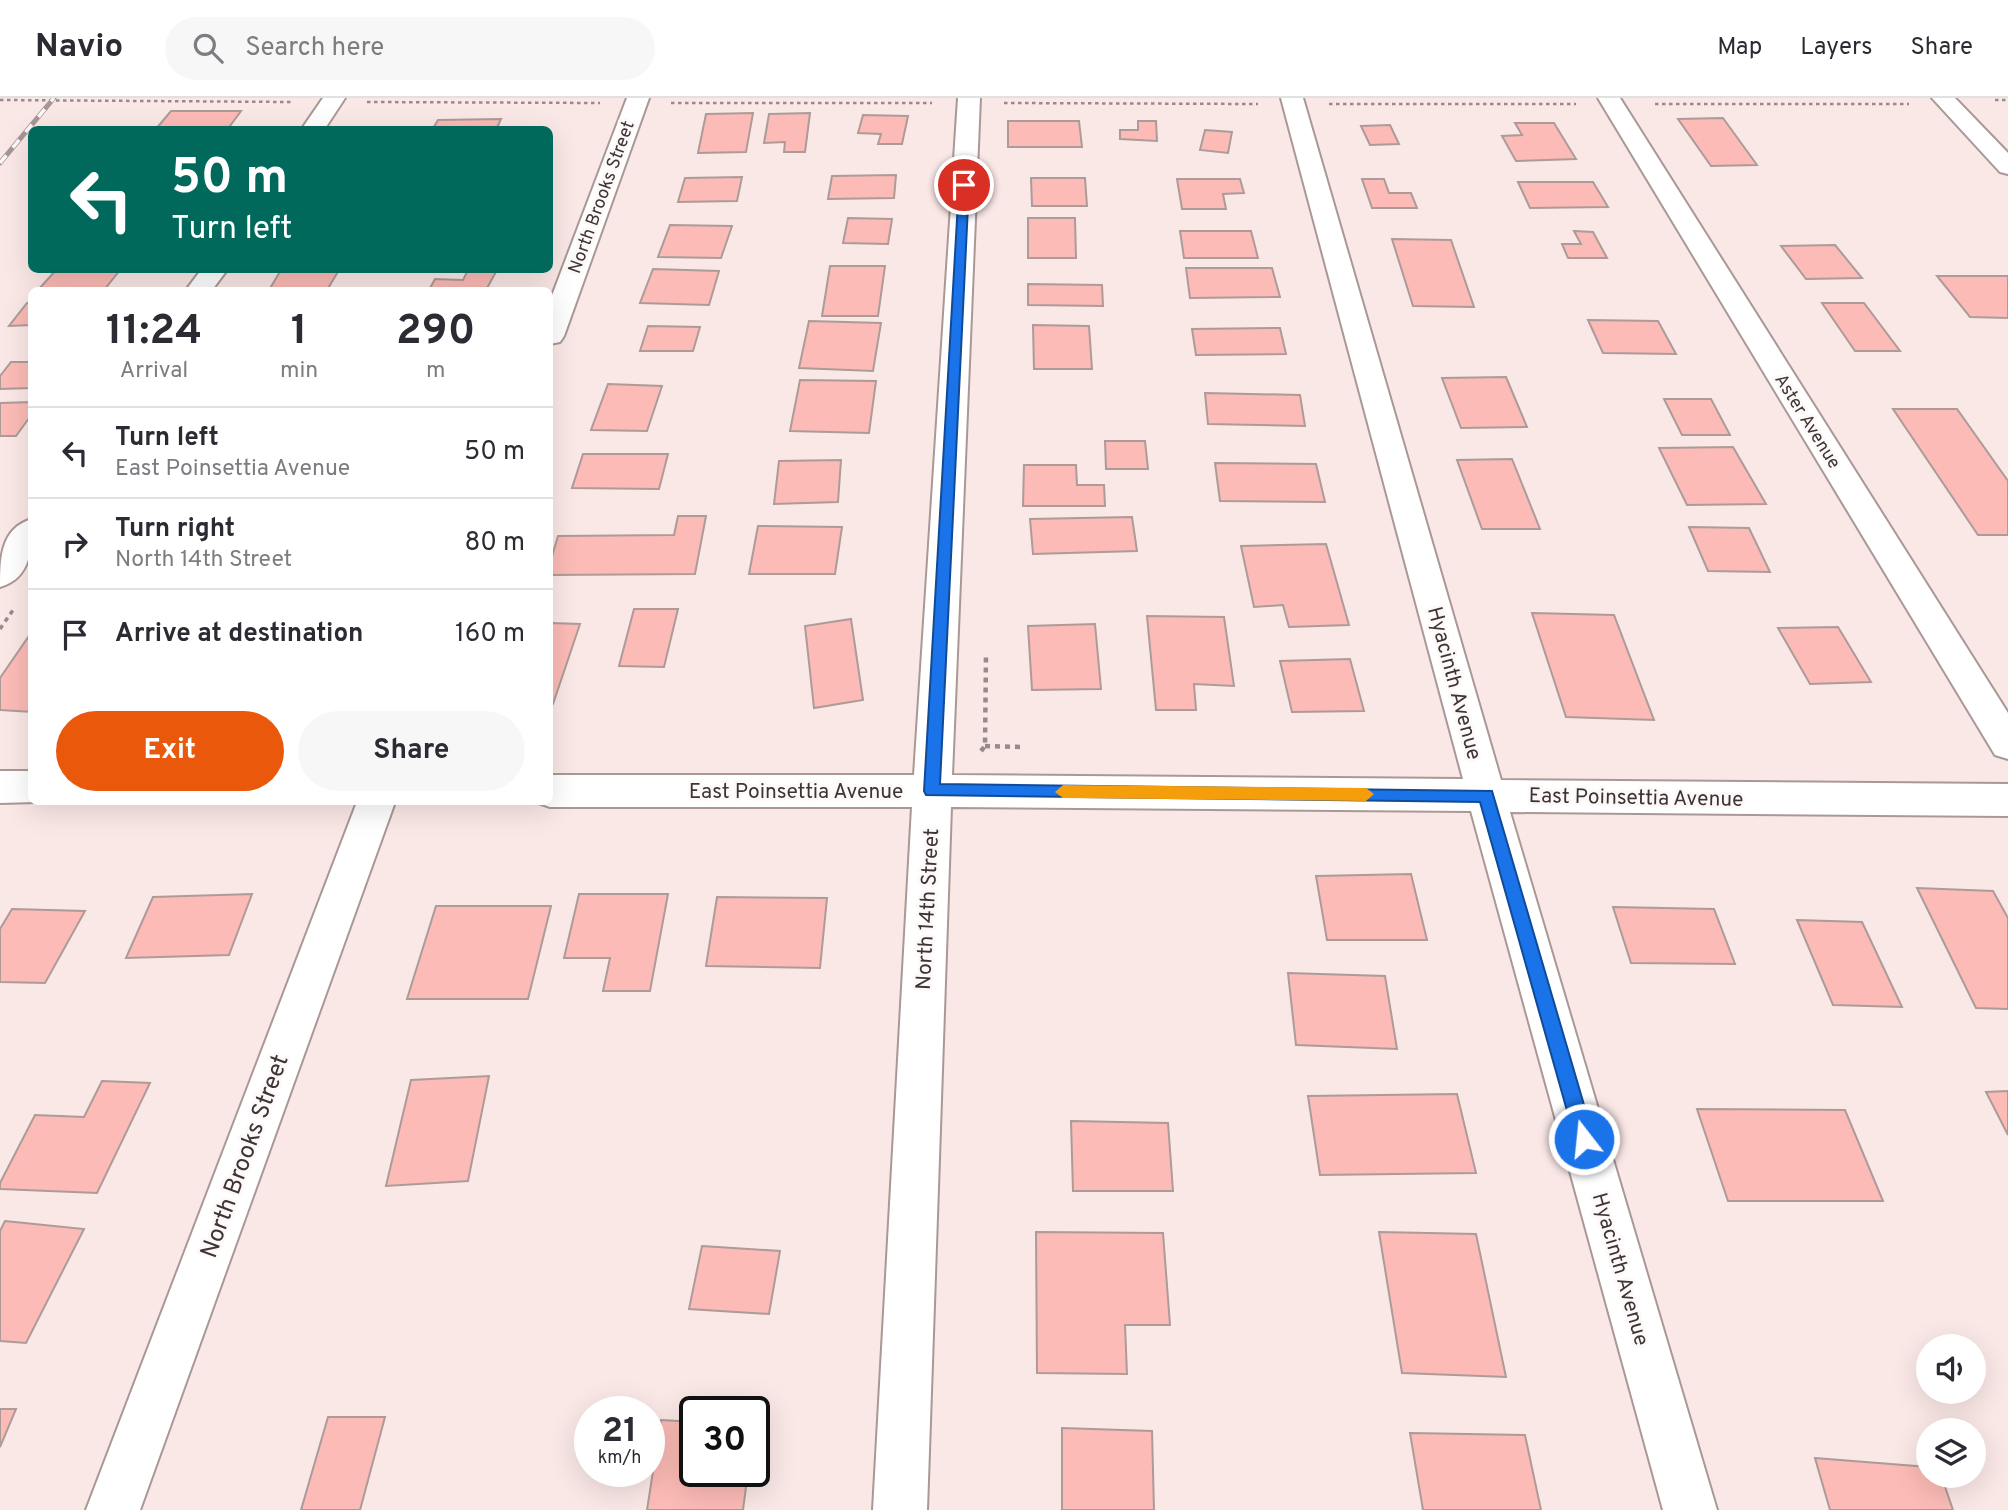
<!DOCTYPE html>
<html lang="en">
<head>
<meta charset="utf-8">
<style>
  :root { --surface:#fff; --page:#f7f7f7; --text:#2b2b33; --muted:#7c7c81; --line:#e1e1e2; --accent:#ea580c }
  body { margin:0; font-family:Overpass,sans-serif; background:var(--page); color:var(--text); height:100vh; display:flex; flex-direction:column; font-size:26px; white-space:nowrap }
  * { box-sizing:border-box; margin:0 }
  p { font-size:23px; color:var(--muted) }
  .icon { flex:none; width:38px; height:38px; fill:none; stroke:currentColor; stroke-width:2; stroke-linecap:round; stroke-linejoin:round }
  .map { position:relative; flex:1; overflow:hidden }
  .side { position:absolute; left:28px; top:189px; width:525px; height:518px; display:flex; flex-direction:column; background:var(--surface); border-radius:10px; box-shadow:0 7px 28px #0002 }
  .side>* { flex:none }
  .hud { position:absolute; left:28px; top:28px; width:525px; height:147px; border-radius:10px; box-shadow:0 7px 28px #0002; background:#00695c; color:#fff; overflow:hidden }
  .controls { position:absolute; left:1916px; top:1236px; display:grid; gap:14px }
  .controls a { display:grid; place-items:center; width:70px; height:70px; border-radius:50%; background:var(--surface); box-shadow:0 7px 28px #0002; font-size:35px }
  .speed { position:absolute; left:574px; top:1298px; display:flex; gap:14px; font-size:35px; font-weight:700; text-align:center }
  .speed>* { display:grid; place-content:center; width:91px; height:91px; border-radius:50%; background:var(--surface); box-shadow:0 7px 28px #0002; line-height:1 }
  .speed small { font-size:18px; font-weight:400 }
  .speed .limit { border:4px solid #111; border-radius:10px; background:#fff; color:#111 }
  .pin { position:absolute; display:grid; place-items:center; width:60px; height:60px; color:#fff; margin:-30px; border:4px solid #fff; border-radius:50%; box-shadow:0 2px 7px #0007 }
  .me { position:absolute; width:77px; margin:-38px; rotate:344deg; stroke-linejoin:round; filter:drop-shadow(0 0 5px #0008) }
  .turn { display:flex; align-items:center; gap:24px; height:147px; padding:0 28px; font-size:32px }
  .turn .icon { width:91px; height:91px; stroke-width:2.5 }
  .turn b { display:block; font-size:49px; line-height:60px }
  .eta { display:flex; justify-content:space-evenly; align-items:center; height:119px; text-align:center }
  .eta b { font-size:42px; font-weight:700; line-height:49px }
  .action { display:flex; gap:14px; margin-top:auto; padding:14px 28px }
  .action a { flex:1; height:80px; border-radius:42px; background:var(--accent); color:#fff; font-size:28px; font-weight:700; line-height:80px; text-align:center }
  .action a+a { background:var(--page); color:var(--text) }
  ul { padding:0; list-style:none }
  li { display:flex; align-items:center; gap:21px; height:91px; padding:0 28px; border-top:2px solid var(--line) }
  li div { flex:1 }
  li b { display:block; font-size:26px }
  li em { font-style:normal }
  header { display:flex; align-items:center; gap:42px; box-sizing:border-box; height:98px; padding:0 35px; background:var(--surface); border-bottom:2px solid var(--line) }
  header strong { font-size:33px }
  nav { display:flex; gap:38px; margin-inline-start:auto; font-size:24px }
  .search { width:490px; height:63px; background:var(--page); display:flex; align-items:center; gap:18px; box-sizing:border-box; padding:0 24px; border-radius:38px; color:var(--muted); font-size:26px }
  .map>svg:first-child { display:block }
  .building { fill:#fcbbb6; stroke:#ac9b99; stroke-width:2 }
  .lines { fill:none; stroke-linecap:round; stroke-linejoin:round }
  .minor-casing { stroke:#a99896; stroke-width:4 }
  .tertiary-casing { stroke:#a99896; stroke-width:4 }
  .path-far2 { stroke:#978b89; stroke-width:2.5; stroke-dasharray:3.5 3.5; stroke-linecap:butt }
  .path-far1 { stroke:#978b89; stroke-width:3.5; stroke-dasharray:4.5 4.5; stroke-linecap:butt }
  .path { stroke:#978b89; stroke-width:4.5; stroke-dasharray:5 5; stroke-linecap:butt }
  .minor { fill:#fff; fill-rule:evenodd }
  .tertiary { fill:#fff; fill-rule:evenodd }
  .rail-casing { stroke:#a49795; stroke-width:5 }
  .rail { stroke:#fdf9f9; stroke-width:3.5; stroke-dasharray:10; stroke-linecap:butt }
  .route { fill:#1a73e8; stroke:#114b97; stroke-width:2 }
  .slow { fill:#f59e0b }
  .labels { text-anchor:middle; stroke-width:6; stroke-linejoin:round; paint-order:stroke }
  .far-street-label { font-size:18px; fill:#3c3534; stroke:#fdf9f9 }
  .street-label { font-size:21px; fill:#3c3534; stroke:#fdf9f9 }
  .near-street-label { font-size:24px; fill:#3c3534; stroke:#fdf9f9 }
</style>
</head>
<body>
<header>
<strong>Navio</strong>
<div class="search"><svg class="icon" aria-label="search" viewBox="0 0 24 24"><circle cx="10" cy="10" r="6"/><path d="M15 15l6 6"/></svg>Search here</div>
<nav><a>Map</a><a>Layers</a><a>Share</a></nav>
</header>
<div class="map">
<svg width="2008" height="1412" viewBox="0 0 2008 1412">
  <rect width="100%" height="100%" fill="#fae8e6"/>
  <!-- building -->
  <g class="building">
    <polygon points="171,13 241,13 227,32 155,32"/>
    <polygon points="753,15 746,54 698,55 706,16"/>
    <polygon points="810,15 805,54 784,54 785,44 764,45 769,16"/>
    <polygon points="863,17 908,18 902,46 878,46 881,36 858,35"/>
    <polygon points="1723,20 1757,67 1711,68 1678,21"/>
    <polygon points="501,21 496,32 432,32 438,22"/>
    <polygon points="1008,23 1079,23 1082,49 1008,49"/>
    <polygon points="1138,23 1156,23 1157,43 1120,41 1120,32 1138,32"/>
    <polygon points="1515,25 1554,25 1576,61 1516,63 1502,38 1522,37"/>
    <polygon points="1390,27 1399,46 1370,47 1361,28"/>
    <polygon points="1205,32 1232,34 1228,55 1200,52"/>
    <polygon points="896,77 894,100 828,101 832,78"/>
    <polygon points="742,79 737,103 678,104 685,80"/>
    <polygon points="1031,80 1085,80 1087,108 1032,108"/>
    <polygon points="1177,81 1240,81 1244,95 1223,96 1226,111 1182,111"/>
    <polygon points="1362,81 1384,81 1389,95 1411,95 1417,110 1372,110"/>
    <polygon points="1518,84 1593,84 1608,109 1530,110"/>
    <polygon points="848,120 892,121 888,146 843,145"/>
    <polygon points="1028,120 1075,120 1076,160 1028,160"/>
    <polygon points="670,127 732,128 721,160 658,159"/>
    <polygon points="1180,133 1251,133 1258,160 1184,160"/>
    <polygon points="1574,133 1593,134 1607,160 1568,160 1562,146 1581,146"/>
    <polygon points="1392,141 1451,142 1474,209 1413,208"/>
    <polygon points="1835,147 1862,180 1806,181 1781,148"/>
    <polygon points="830,168 885,168 878,218 822,218"/>
    <polygon points="1186,170 1272,170 1280,199 1190,200"/>
    <polygon points="653,171 719,173 709,207 640,205"/>
    <polygon points="56,172 120,172 104,192 38,192"/>
    <polygon points="281,172 339,172 327,192 269,192"/>
    <polygon points="468,172 497,172 486,192 429,192 435,181 463,182"/>
    <polygon points="1937,178 2008,178 2008,220 1970,219"/>
    <polygon points="1028,186 1102,187 1103,208 1028,207"/>
    <polygon points="27,205 32,205 32,227 9,228"/>
    <polygon points="1822,205 1864,205 1900,253 1855,253"/>
    <polygon points="1588,222 1658,223 1676,256 1603,255"/>
    <polygon points="809,223 881,225 873,273 799,270"/>
    <polygon points="1033,227 1089,228 1092,271 1034,271"/>
    <polygon points="648,228 700,229 693,253 640,253"/>
    <polygon points="1280,230 1286,256 1196,257 1192,231"/>
    <polygon points="11,264 32,264 32,290 0,291 0,278"/>
    <polygon points="1506,279 1527,329 1461,330 1442,280"/>
    <polygon points="800,282 876,283 869,335 790,333"/>
    <polygon points="608,286 662,288 647,333 591,332"/>
    <polygon points="1205,295 1300,297 1305,328 1208,326"/>
    <polygon points="1664,301 1711,301 1730,337 1682,337"/>
    <polygon points="32,304 32,316 16,338 0,338 0,305"/>
    <polygon points="1893,311 1957,311 2008,383 2008,437 1978,437"/>
    <polygon points="1105,343 1145,343 1148,371 1106,371"/>
    <polygon points="1733,349 1766,406 1687,407 1659,350"/>
    <polygon points="583,356 668,356 659,391 572,390"/>
    <polygon points="1512,361 1540,431 1482,431 1457,362"/>
    <polygon points="841,362 838,404 774,406 779,363"/>
    <polygon points="1215,365 1316,366 1325,404 1220,403"/>
    <polygon points="1024,367 1076,367 1077,387 1104,387 1105,408 1023,408"/>
    <polygon points="678,418 706,418 695,476 550,477 550,465 558,438 674,437"/>
    <polygon points="1132,419 1137,453 1033,456 1030,421"/>
    <polygon points="758,428 842,429 835,476 749,476"/>
    <polygon points="1689,429 1749,430 1770,474 1708,473"/>
    <polygon points="1326,446 1349,527 1289,529 1283,507 1254,509 1241,448"/>
    <polygon points="634,511 678,511 664,569 619,568"/>
    <polygon points="1532,515 1614,517 1654,622 1566,619"/>
    <polygon points="1147,518 1224,519 1234,588 1194,586 1196,612 1156,612"/>
    <polygon points="851,521 863,602 814,610 805,528"/>
    <polygon points="550,525 580,526 553,606 550,606"/>
    <polygon points="1095,526 1101,591 1032,592 1028,528"/>
    <polygon points="1838,529 1871,584 1810,586 1778,530"/>
    <polygon points="31,535 32,614 0,612 0,580"/>
    <polygon points="1350,561 1364,613 1292,614 1280,563"/>
    <polygon points="1411,776 1427,842 1327,842 1316,778"/>
    <polygon points="1917,790 1993,793 2008,820 2008,911 1976,910"/>
    <polygon points="252,796 229,857 126,860 153,799"/>
    <polygon points="579,796 668,796 650,893 603,893 610,860 564,860"/>
    <polygon points="717,799 827,800 820,870 706,868"/>
    <polygon points="436,808 551,808 528,901 407,901"/>
    <polygon points="1613,809 1714,811 1735,866 1631,865"/>
    <polygon points="12,811 85,813 45,885 0,884 0,831"/>
    <polygon points="1797,822 1862,824 1902,909 1833,907"/>
    <polygon points="1288,875 1385,878 1397,951 1296,947"/>
    <polygon points="489,978 468,1083 386,1088 411,982"/>
    <polygon points="102,983 150,985 97,1095 0,1091 0,1085 35,1017 84,1019"/>
    <polygon points="2008,993 2008,1037 1986,994"/>
    <polygon points="1457,996 1476,1075 1320,1077 1308,998"/>
    <polygon points="1697,1011 1845,1012 1883,1103 1728,1103"/>
    <polygon points="1071,1023 1168,1025 1173,1093 1073,1093"/>
    <polygon points="5,1123 84,1131 26,1245 0,1243 0,1133"/>
    <polygon points="1036,1134 1163,1135 1170,1227 1125,1227 1127,1276 1037,1275"/>
    <polygon points="1379,1134 1476,1136 1506,1279 1402,1275"/>
    <polygon points="702,1148 780,1153 769,1216 689,1211"/>
    <polygon points="0,1311 16,1311 0,1349"/>
    <polygon points="328,1319 385,1319 360,1412 301,1412"/>
    <polygon points="661,1322 695,1324 695,1374 748,1374 743,1412 647,1412"/>
    <polygon points="1062,1330 1152,1333 1154,1412 1062,1412"/>
    <polygon points="1410,1335 1525,1337 1541,1412 1423,1412"/>
    <polygon points="1815,1360 1928,1369 1928,1377 1941,1377 1953,1412 1830,1412"/>
  </g>
  <g class="lines">
    <defs>
      <g id="minor">
        <polygon points="323,0 345,0 324,32 301,32"/>
        <polygon points="627,0 649,0 564,238 560,244 550,246 550,203"/>
        <polygon points="958,0 980,0 952,677 1463,681 1281,0 1303,0 1501,682 2008,686 2008,718 1510,714 1717,1412 1663,1412 1471,713 951,709 927,1412 873,1412 912,709 550,709 536,704 550,704 550,677 914,677"/>
        <polygon points="1598,0 1620,0 2008,615 2008,661 1995,657"/>
        <polygon points="201,172 227,172 212,192 186,192"/>
        <path d="M32 421C32 448 32 480 0 489 0 462 0 430 32 421Z"/>
        <polygon points="0,673 32,673 32,704 36,704 0,705"/>
        <polygon points="357,704 395,704 140,1412 86,1412"/>
      </g>
      <polygon id="tertiary" points="1932,0 1955,0 2008,55 2008,76 2000,74"/>
    </defs>
    <!-- minor casing -->
    <use href="#minor" class="minor-casing"/>
    <!-- tertiary casing -->
    <use href="#tertiary" class="tertiary-casing"/>
    <!-- path-far2 -->
    <g class="path-far2">
      <polyline points="0,2 291,4"/>
      <polyline points="1995,2 2008,2"/>
      <polyline points="367,4 600,5"/>
      <polyline points="671,5 932,5"/>
      <polyline points="1004,5 1258,6"/>
      <polyline points="1329,6 1576,6"/>
      <polyline points="1655,6 1909,6"/>
    </g>
    <!-- path-far1 -->
    <polyline class="path-far1" points="0,531 13,512"/>
    <!-- path -->
    <g class="path">
      <polyline points="985,648 1024,649"/>
      <polyline points="981,653 985,648 986,555"/>
    </g>
    <!-- minor -->
    <use href="#minor" class="minor"/>
    <!-- tertiary -->
    <use href="#tertiary" class="tertiary"/>
    <defs>
      <polyline id="rail" points="0,65 54,0"/>
    </defs>
    <!-- rail casing -->
    <use href="#rail" class="rail-casing"/>
    <!-- rail -->
    <use href="#rail" class="rail"/>
  </g>
  <!-- route -->
  <polygon class="route" points="964,84 969,87 940,686 1492,693 1594,1041 1591,1048 1584,1051 1578,1048 1575,1041 1480,704 926,697 924,693 959,87"/>
  <!-- slow -->
  <polygon class="slow" points="1063,687 1366,690 1374,696 1366,703 1063,700 1055,694"/>
  <g class="labels">
    <!-- far-street labels -->
    <g class="far-street-label">
      <text transform="translate(601 99) rotate(-70)" y="6">North Brooks Street</text>
      <text transform="translate(1808 323) rotate(58)" y="6">Aster Avenue</text>
    </g>
    <!-- street labels -->
    <g class="street-label">
      <text transform="translate(1455 585) rotate(75)" y="7">Hyacinth Avenue</text>
      <text x="796" y="700">East Poinsettia Avenue</text>
      <text transform="translate(1636 699) rotate(1)" y="7">East Poinsettia Avenue</text>
      <text transform="translate(927 811) rotate(-87)" y="7">North 14th Street</text>
      <text transform="translate(1621 1171) rotate(74)" y="7">Hyacinth Avenue</text>
    </g>
    <!-- near-street labels -->
    <g class="near-street-label">
      <text transform="translate(244 1058) rotate(-70)" y="8">North Brooks Street</text>
    </g>
  </g>
</svg>
<div class="controls">
<a><svg class="icon" aria-label="sound" viewBox="0 0 24 24"><path d="M4 9h4l5-4v14l-5-4H4zM17 9q2 3 0 6"/></svg></a>
<a><svg class="icon" aria-label="layers" viewBox="0 0 24 24"><path d="M12 4l9 5-9 5-9-5zM3 14l9 5 9-5"/></svg></a>
</div>
<div class="speed"><div>21<small>km/h</small></div><div class="limit">30</div></div>
<div class="pin" style="left:964px;top:87px;background:#d93025"><svg class="icon" aria-label="arrive" viewBox="0 0 24 24"><path d="M6 21V4h12l-3 4 3 4H6"/></svg></div>
<svg class="me" style="left:1584px;top:1041px" viewBox="-20 -20 40 40"><circle r="17" fill="#1a73e8" stroke="#fff" stroke-width="3"/><path d="M0-11L8 9 0 5-8 9z" fill="#fff"/></svg>
<div class="hud">
<div class="turn"><svg class="icon" aria-label="left" viewBox="0 0 24 24"><path d="M17 20v-9H6M10 6l-5 5 5 5"/></svg><div><b>50 m</b>Turn left</div></div>
</div>
<section class="side">
<div class="eta">
<div><b>11:24</b><p>Arrival</p></div>
<div><b>1</b><p>min</p></div>
<div><b>290</b><p>m</p></div>
</div>
<ul>
<li><svg class="icon" aria-label="left" viewBox="0 0 24 24"><path d="M17 20v-9H6M10 6l-5 5 5 5"/></svg><div><b>Turn left</b><p>East Poinsettia Avenue</p></div><em>50 m</em></li>
<li><svg class="icon" aria-label="right" viewBox="0 0 24 24"><path d="M7 20v-9h11M14 6l5 5-5 5"/></svg><div><b>Turn right</b><p>North 14th Street</p></div><em>80 m</em></li>
<li><svg class="icon" aria-label="arrive" viewBox="0 0 24 24"><path d="M6 21V4h12l-3 4 3 4H6"/></svg><div><b>Arrive at destination</b></div><em>160 m</em></li>
</ul>
<div class="action"><a>Exit</a><a>Share</a></div>
</section>
</div>
</body>
</html>
